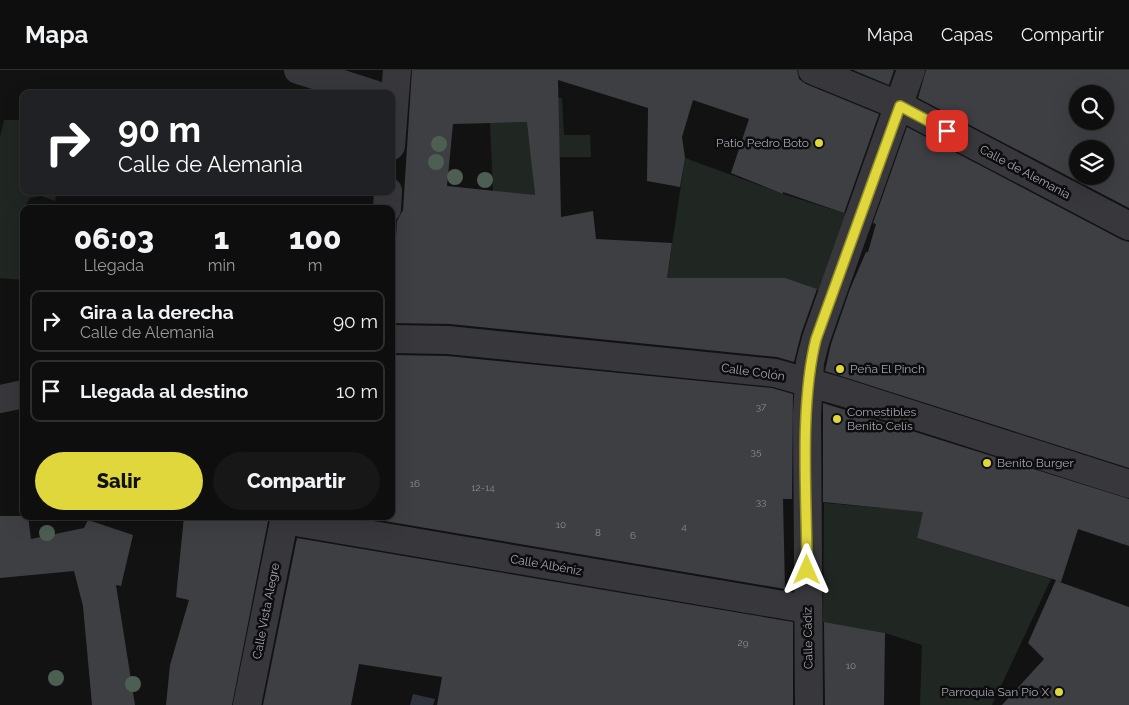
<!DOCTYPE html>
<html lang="es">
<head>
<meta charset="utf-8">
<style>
  :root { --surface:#0e0e0e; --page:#171717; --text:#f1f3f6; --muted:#9b9c9e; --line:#2e2e2e; --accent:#e0d73c }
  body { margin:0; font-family:Raleway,sans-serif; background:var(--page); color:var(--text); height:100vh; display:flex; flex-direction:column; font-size:19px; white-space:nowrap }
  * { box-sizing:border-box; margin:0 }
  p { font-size:16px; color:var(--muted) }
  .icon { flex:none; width:28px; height:28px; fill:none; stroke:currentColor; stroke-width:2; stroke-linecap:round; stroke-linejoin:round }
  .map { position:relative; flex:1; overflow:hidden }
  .drawer { position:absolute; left:20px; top:135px; width:375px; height:315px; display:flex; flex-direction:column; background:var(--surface); border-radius:10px; box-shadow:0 5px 20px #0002,0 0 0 1px var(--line) }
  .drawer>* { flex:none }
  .guide { position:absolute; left:20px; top:20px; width:375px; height:105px; border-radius:10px; box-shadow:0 5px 20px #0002,0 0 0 1px var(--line); background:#202124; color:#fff; overflow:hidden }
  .buttons { position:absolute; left:1069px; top:15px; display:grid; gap:10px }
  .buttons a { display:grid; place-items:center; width:45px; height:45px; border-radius:50%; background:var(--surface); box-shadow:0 5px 20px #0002,0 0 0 1px var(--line); font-size:25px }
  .pin { position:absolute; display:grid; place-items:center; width:42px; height:42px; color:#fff; margin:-21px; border-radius:10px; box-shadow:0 2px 8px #0006 }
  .me { position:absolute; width:55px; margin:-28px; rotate:0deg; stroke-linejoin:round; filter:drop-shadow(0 0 4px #0008) }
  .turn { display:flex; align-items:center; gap:18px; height:105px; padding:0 15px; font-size:22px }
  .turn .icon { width:65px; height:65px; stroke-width:2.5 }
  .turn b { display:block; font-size:35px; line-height:42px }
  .eta { display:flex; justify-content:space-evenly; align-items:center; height:85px; text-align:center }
  .eta b { font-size:30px; font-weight:800; line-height:35px }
  .action { display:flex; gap:10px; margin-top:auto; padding:10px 15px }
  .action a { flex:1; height:58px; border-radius:30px; background:var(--accent); color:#111; font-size:20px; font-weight:800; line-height:58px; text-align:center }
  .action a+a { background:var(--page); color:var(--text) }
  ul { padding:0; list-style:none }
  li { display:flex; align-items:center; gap:15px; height:62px; margin:0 10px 8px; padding:0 5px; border:2px solid var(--line); border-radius:10px }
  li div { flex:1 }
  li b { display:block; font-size:19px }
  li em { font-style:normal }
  header { display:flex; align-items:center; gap:30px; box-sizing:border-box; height:70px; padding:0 25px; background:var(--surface); border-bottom:1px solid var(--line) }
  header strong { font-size:24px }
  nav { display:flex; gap:28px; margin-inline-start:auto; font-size:18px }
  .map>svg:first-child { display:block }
  .green { fill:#202723 }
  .water { fill:#2e323c }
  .building { fill:#3e3f43; fill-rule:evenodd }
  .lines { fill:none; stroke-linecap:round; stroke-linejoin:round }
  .minor { stroke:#38383c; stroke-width:28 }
  .tree { fill:#4d5e53 }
  .route-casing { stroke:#928c27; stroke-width:12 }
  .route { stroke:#e0d73c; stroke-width:9 }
  .poi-dot { fill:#e0d73c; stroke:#0d0d0e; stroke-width:2 }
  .labels { text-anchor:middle; stroke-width:5; stroke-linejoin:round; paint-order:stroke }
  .number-label { font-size:10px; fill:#8a8c96 }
  .poi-label { font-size:12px; fill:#a4a5b2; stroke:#0d0d0e; text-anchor:start }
  .street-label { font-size:12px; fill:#a4a5b2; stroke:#0d0d0e }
</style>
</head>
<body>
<header>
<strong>Mapa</strong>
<nav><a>Mapa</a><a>Capas</a><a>Compartir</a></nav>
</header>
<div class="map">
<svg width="1129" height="635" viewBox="0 0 1129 635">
  <rect width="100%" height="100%" fill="#121213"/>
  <!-- green -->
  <g class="green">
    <polygon points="24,26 24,121 57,121 55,131 41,126 30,128 23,139 21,155 24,159 24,210 0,208 0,67 4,50 20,50"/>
    <polygon points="557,28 562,28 564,65 590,65 591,87 559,87"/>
    <polygon points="529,52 535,129 493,121 490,53"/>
    <polygon points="685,88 783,124 847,144 824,222 786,209 667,208"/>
    <polygon points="824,433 883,438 924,439 917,468 1051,509 992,635 920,635 922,575 885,563 823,552"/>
  </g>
  <!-- water -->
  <polygon class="water" points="413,624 435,629 433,635 410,635"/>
  <!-- building -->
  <g class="building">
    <path d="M412 0H797L799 9 806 14 879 44 844 143 783 122V124L731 103 749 49 693 30 682 67 685 88 680 117 647 111 648 38 558 10 561 147 593 141 596 169 672 173 667 208H785L817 219 801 264 794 292 777 287 450 254 391 253 397 151 403 140ZM527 52 535 125 447 116 453 54Z"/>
    <polygon points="853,0 894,0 889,15"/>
    <path d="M926 0H1129V138L918 28ZM1078 24H1105V51H1078ZM1078 79H1105V106H1078Z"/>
    <polygon points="907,57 1122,170 1129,172 1129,398 825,301 831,274 850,219 866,182 868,182 876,154 873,153"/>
    <polygon points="391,285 447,286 772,318 793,324 792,429 783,429 785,519 355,446 391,446"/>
    <polygon points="823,333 1129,429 1129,476 1078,459 1061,512 1057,511 1129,537 1129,635 1002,635 1044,589 1028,573 1056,510 917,468 923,442 823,432"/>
    <polygon points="0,446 28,446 31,469 84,458 88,450 133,465 121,516 116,515 135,635 92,635 83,536 74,501 0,508"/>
    <polygon points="184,446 269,446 232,635 166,635 170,595 189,530 176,527"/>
    <polygon points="297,468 793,552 793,635 437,635 442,607 359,594 351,635 263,635"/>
    <polygon points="824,552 885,563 884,635 825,635"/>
  </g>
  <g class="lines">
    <!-- minor -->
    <g class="minor">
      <polyline points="298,0 374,24"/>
      <polyline points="812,0 900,36 1129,156"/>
      <polyline points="391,76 397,0"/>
      <polyline points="387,139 388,121"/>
      <polyline points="391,269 448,270 775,303 842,322 1129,414"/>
      <polyline points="0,329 24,324"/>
      <polyline points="284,450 807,539"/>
      <polyline points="247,635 285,446"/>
      <polyline points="809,635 807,345 810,292 816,269 911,0"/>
    </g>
  </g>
  <!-- trees -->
  <g class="tree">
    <circle cx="439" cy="74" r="8"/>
    <circle cx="436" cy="92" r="8"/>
    <circle cx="455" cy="107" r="8"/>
    <circle cx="485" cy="110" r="8"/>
    <circle cx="47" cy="463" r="8"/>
    <circle cx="56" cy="608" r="8"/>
    <circle cx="133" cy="614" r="8"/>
  </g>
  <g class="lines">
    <defs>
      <path id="route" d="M807 500C807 429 799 337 816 269L900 36 947 61"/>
    </defs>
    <!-- route casing -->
    <use href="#route" class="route-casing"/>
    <!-- route -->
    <use href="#route" class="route"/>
  </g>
  <!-- markers -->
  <g class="poi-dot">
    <circle cx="819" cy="73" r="5"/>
    <circle cx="840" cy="299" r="5"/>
    <circle cx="837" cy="349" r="5"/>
    <circle cx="987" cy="393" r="5"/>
    <circle cx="1059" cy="622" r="5"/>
  </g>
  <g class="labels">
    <!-- number labels -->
    <g class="number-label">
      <text x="761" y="340">37</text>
      <text x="756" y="385">35</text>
      <text x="415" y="417">16</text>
      <text x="483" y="421">12-14</text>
      <text x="761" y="435">33</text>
      <text x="561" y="458">10</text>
      <text x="684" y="460">4</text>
      <text x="598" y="466">8</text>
      <text x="633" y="469">6</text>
      <text x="743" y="576">29</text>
      <text x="851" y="599">10</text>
    </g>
    <!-- poi labels -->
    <g class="poi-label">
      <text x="809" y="77" text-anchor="end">Patio Pedro Boto</text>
      <text x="850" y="303">Peña El Pinch</text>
      <text x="847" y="346">Comestibles<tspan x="847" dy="14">Benito Celís</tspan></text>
      <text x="997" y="397">Benito Burger</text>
      <text x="1049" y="626" text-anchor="end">Parroquia San Pío X</text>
    </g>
    <!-- street labels -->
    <g class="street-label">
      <text transform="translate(1025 102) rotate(28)" y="4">Calle de Alemania</text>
      <text transform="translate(753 302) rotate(8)" y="4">Calle Colón</text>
      <text transform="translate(546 495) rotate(10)" y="4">Calle Albéniz</text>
      <text transform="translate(266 541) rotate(-79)" y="4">Calle Vista Alegre</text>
      <text transform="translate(808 568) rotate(-91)" y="4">Calle Cádiz</text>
    </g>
  </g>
</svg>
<div class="buttons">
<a><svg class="icon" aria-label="search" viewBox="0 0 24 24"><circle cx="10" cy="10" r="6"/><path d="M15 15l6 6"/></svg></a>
<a><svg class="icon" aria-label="layers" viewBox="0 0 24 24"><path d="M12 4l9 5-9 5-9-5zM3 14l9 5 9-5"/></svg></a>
</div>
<div class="pin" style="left:947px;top:61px;background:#d93025"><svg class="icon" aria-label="arrive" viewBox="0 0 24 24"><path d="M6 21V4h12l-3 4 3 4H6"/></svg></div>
<svg class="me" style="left:807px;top:500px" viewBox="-20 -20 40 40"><path d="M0-17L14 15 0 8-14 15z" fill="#e0d73c" stroke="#fff" stroke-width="4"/></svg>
<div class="guide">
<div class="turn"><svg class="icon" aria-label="right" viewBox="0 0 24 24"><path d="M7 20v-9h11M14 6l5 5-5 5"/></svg><div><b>90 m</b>Calle de Alemania</div></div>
</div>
<section class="drawer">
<div class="eta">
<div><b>06:03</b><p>Llegada</p></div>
<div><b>1</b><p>min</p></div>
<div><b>100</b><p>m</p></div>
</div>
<ul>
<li><svg class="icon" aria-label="right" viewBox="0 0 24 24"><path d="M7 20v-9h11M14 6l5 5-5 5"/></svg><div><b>Gira a la derecha</b><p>Calle de Alemania</p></div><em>90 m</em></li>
<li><svg class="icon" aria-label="arrive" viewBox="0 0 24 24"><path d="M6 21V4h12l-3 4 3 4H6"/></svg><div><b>Llegada al destino</b></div><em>10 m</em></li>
</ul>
<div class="action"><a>Salir</a><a>Compartir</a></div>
</section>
</div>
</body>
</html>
